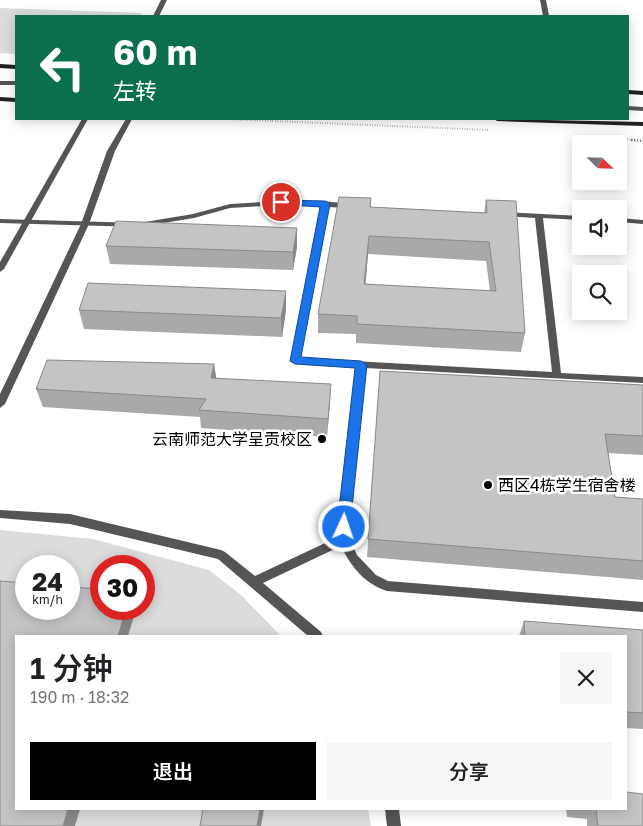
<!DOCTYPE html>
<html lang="zh">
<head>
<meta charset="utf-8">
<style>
  :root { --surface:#fff; --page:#f6f6f6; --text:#202124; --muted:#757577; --accent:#000 }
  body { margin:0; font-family:"Golos Text","Noto Sans SC",sans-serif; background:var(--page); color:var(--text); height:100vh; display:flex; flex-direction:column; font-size:19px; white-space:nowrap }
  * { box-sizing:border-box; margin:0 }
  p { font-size:16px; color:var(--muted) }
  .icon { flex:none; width:28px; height:28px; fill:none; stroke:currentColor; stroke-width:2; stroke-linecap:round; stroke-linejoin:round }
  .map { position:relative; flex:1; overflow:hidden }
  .panel { position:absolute; left:15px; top:635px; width:612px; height:175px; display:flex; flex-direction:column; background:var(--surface); border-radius:0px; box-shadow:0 2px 12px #0003 }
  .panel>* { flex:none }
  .top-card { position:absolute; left:15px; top:15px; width:614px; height:105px; border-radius:0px; box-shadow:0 2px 12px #0003; background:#0b6e4f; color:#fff; overflow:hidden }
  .needle { width:32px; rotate:113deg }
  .tools { position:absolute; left:572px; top:135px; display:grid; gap:10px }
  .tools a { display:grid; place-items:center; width:55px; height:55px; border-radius:0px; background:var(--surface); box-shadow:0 2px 12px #0003; font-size:25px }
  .speed { position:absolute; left:15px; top:555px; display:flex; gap:10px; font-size:25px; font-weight:700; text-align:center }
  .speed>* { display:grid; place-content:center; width:65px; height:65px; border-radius:50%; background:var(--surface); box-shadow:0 2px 12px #0003; line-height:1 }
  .speed small { font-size:12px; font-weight:400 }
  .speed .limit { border:8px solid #d22; background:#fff; color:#111 }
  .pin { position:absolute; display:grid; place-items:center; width:42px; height:42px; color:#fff; margin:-21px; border:2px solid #fff; border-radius:50%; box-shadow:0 1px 5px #0007 }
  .me { position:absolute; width:55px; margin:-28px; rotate:3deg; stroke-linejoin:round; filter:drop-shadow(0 0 4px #0008) }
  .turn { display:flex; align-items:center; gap:18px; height:105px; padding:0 15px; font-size:22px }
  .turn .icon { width:65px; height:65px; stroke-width:2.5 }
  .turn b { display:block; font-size:35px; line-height:42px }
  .round { display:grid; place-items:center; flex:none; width:52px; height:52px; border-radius:0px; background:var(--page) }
  .head { display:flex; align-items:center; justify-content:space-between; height:85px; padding:0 15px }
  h1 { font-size:30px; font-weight:600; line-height:38px }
  .button { display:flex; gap:10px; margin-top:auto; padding:10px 15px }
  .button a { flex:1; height:58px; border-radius:0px; background:var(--accent); color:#fff; font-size:20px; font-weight:600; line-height:58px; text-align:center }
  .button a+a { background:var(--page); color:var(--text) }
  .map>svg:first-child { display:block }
  .green { fill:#dcdcdc; fill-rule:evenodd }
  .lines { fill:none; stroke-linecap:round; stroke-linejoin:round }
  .path-far1 { stroke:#777; stroke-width:2; stroke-dasharray:0.5 2; stroke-linecap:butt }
  .path { stroke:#777; stroke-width:2.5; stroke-dasharray:1 2; stroke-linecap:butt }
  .service { fill:#555; fill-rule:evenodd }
  .minor { fill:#555; fill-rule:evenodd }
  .tertiary { fill:#555; fill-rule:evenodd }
  .secondary { fill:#222; fill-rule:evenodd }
  .wall { fill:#a9a9a9; fill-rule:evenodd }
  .shaded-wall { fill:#898989 }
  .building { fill:#c4c4c4; stroke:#898989; fill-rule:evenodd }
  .route { fill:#1a73e8; stroke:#114b97 }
  .poi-dot { fill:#000; stroke:#fff; stroke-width:2 }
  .labels { text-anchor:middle; stroke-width:5; stroke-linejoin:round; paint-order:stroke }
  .poi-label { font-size:16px; fill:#000; stroke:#fff; text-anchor:end }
</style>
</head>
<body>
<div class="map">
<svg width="643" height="826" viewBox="0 0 643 826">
  <rect width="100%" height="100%" fill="#fff"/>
  <!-- green -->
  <g class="green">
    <polygon points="0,8 142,13 140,16 16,16 16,54 0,53"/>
    <path d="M0 530 93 539 209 570 241 595 281 636H16V809H368L371 826H0ZM26 566H69V609H26ZM101 566H144V609H101Z"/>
  </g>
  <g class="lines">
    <!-- path-far1 -->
    <g class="path-far1">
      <polyline points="225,119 489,130"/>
      <polyline points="615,138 643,141"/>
    </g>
    <!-- path -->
    <polyline class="path" points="631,140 643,141"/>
    <!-- service -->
    <g class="service">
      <rect x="0" y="81" width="16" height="4"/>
      <polygon points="628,106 643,107 643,111 628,110"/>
      <polygon points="82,119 88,119 4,269 0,272 0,262"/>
      <polygon points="126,119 132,119 115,151 89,224 5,404 0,408 0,394 81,224 107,151"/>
    </g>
    <!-- minor -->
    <g class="minor">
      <polygon points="540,0 546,0 549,16 543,16"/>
      <path d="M281 201C295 201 344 200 353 206L349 208 328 207 300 358 552 372 535 218 503 216 499 214 503 212 581 216V220L543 218 561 373 643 377V383L365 368 350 514V540L357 555 376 575 388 581 643 602V612L387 591C364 583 352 568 341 546L263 583 321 632 323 636H308L218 559 70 524 0 518V510L70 514 221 550 225 552 255 576 338 537V514L356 368 295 364 290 361 321 207 281 205 230 208 194 218 139 227 0 223V219L139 223 193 214 230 204Z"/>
      <polygon points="619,218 643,220 643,224 619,222"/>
      <polygon points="385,809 399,809 401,826 387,826"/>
    </g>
    <!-- tertiary -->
    <polygon class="tertiary" points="161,0 167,0 159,16 153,16"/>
    <!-- secondary -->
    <g class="secondary">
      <polygon points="0,64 16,65 16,69 0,68"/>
      <polygon points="628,90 643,91 643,95 628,94"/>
      <polygon points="0,97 16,98 16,102 0,101"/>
      <polygon points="494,119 643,122 643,126 497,121"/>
    </g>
  </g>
  <!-- wall -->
  <g class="wall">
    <path d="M371 198V207L484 213 486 200 525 333 521 352 356 343V334L318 333V314ZM368 254 486 261 490 291 365 284Z"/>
    <polygon points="297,228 297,247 293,270 110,264 106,246"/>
    <polygon points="79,310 286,310 282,337 84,329"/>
    <polygon points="214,364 216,378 330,402 327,437 201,428 200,417 43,407 36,389"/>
    <polygon points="380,371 643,385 643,455 608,453 615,497 643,499 643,580 367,557"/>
    <polygon points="524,621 643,630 643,729 626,728 626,636 519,636"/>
    <polygon points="566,809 626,809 643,826 587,826 587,819 567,817"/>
  </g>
  <!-- shaded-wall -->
  <g class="shaded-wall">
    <polygon points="297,228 297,247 293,270 293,252"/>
    <polygon points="369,236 368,254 364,303 364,284"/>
    <polygon points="286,291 286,310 282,337 281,318"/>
    <polygon points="214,364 217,383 211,378"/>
    <polygon points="331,384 330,402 327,437 328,419"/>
    <polygon points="126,609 136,609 128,636 118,636"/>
    <polygon points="68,809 80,809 75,826 63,826"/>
    <polygon points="260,809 264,809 261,826 257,826"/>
  </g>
  <!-- building -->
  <g class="building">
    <path d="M339 197 371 198 370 207 487 213 486 200 516 201 525 333 357 324V316L318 314ZM369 236 489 242 496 291 364 284Z"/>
    <polygon points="116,221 297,228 293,252 106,246"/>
    <polygon points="88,283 286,291 281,318 79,310"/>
    <polygon points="47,360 214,364 211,378 331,384 328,419 199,410 206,399 36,389"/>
    <polygon points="380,371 643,385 643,436 605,434 615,497 643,499 643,561 368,539"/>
    <polygon points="0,581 26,583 26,609 69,609 69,587 101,589 101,609 126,609 118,636 16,636 16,809 68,809 63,826 0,826"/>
    <polygon points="524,621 643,630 643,713 626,712 626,636 525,636"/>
    <polygon points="626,792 643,794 643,826 598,826 596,809 626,809"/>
    <polygon points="203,809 260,809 257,826 200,826"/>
  </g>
  <!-- route -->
  <polygon class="route" points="281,200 325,201 330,204 301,357 361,361 367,365 350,527 348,531 344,532 339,531 337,527 355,368 295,364 290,361 320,207 278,204 278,201"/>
  <!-- markers -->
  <g class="poi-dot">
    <circle cx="322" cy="439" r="5"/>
    <circle cx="488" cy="485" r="5"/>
  </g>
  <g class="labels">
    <!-- poi labels -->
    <g class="poi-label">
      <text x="312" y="445">云南师范大学呈贡校区</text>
      <text x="498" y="491" text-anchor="start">西区4栋学生宿舍楼</text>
    </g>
  </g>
</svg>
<div class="tools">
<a><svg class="needle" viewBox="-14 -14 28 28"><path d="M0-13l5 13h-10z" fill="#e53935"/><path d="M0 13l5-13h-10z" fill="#757577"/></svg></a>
<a><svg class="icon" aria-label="sound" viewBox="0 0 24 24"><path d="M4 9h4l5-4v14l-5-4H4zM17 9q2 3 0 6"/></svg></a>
<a><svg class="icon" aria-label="search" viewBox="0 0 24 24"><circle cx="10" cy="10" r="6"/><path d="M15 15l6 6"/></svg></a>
</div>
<div class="speed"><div>24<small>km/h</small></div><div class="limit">30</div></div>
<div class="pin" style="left:281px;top:202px;background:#d93025"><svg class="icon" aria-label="arrive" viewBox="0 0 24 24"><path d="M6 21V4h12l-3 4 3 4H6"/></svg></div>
<svg class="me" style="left:344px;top:527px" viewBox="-20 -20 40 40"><circle r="17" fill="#1a73e8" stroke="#fff" stroke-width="3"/><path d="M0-11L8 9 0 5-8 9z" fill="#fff"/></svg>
<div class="top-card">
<div class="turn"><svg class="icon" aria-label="left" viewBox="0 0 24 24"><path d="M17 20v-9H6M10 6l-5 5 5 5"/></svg><div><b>60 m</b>左转</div></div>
</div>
<section class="panel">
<div class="head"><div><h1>1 分钟</h1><p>190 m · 18:32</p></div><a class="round"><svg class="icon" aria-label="close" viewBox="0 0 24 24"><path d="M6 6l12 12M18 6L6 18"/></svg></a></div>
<div class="button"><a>退出</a><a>分享</a></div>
</section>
</div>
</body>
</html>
